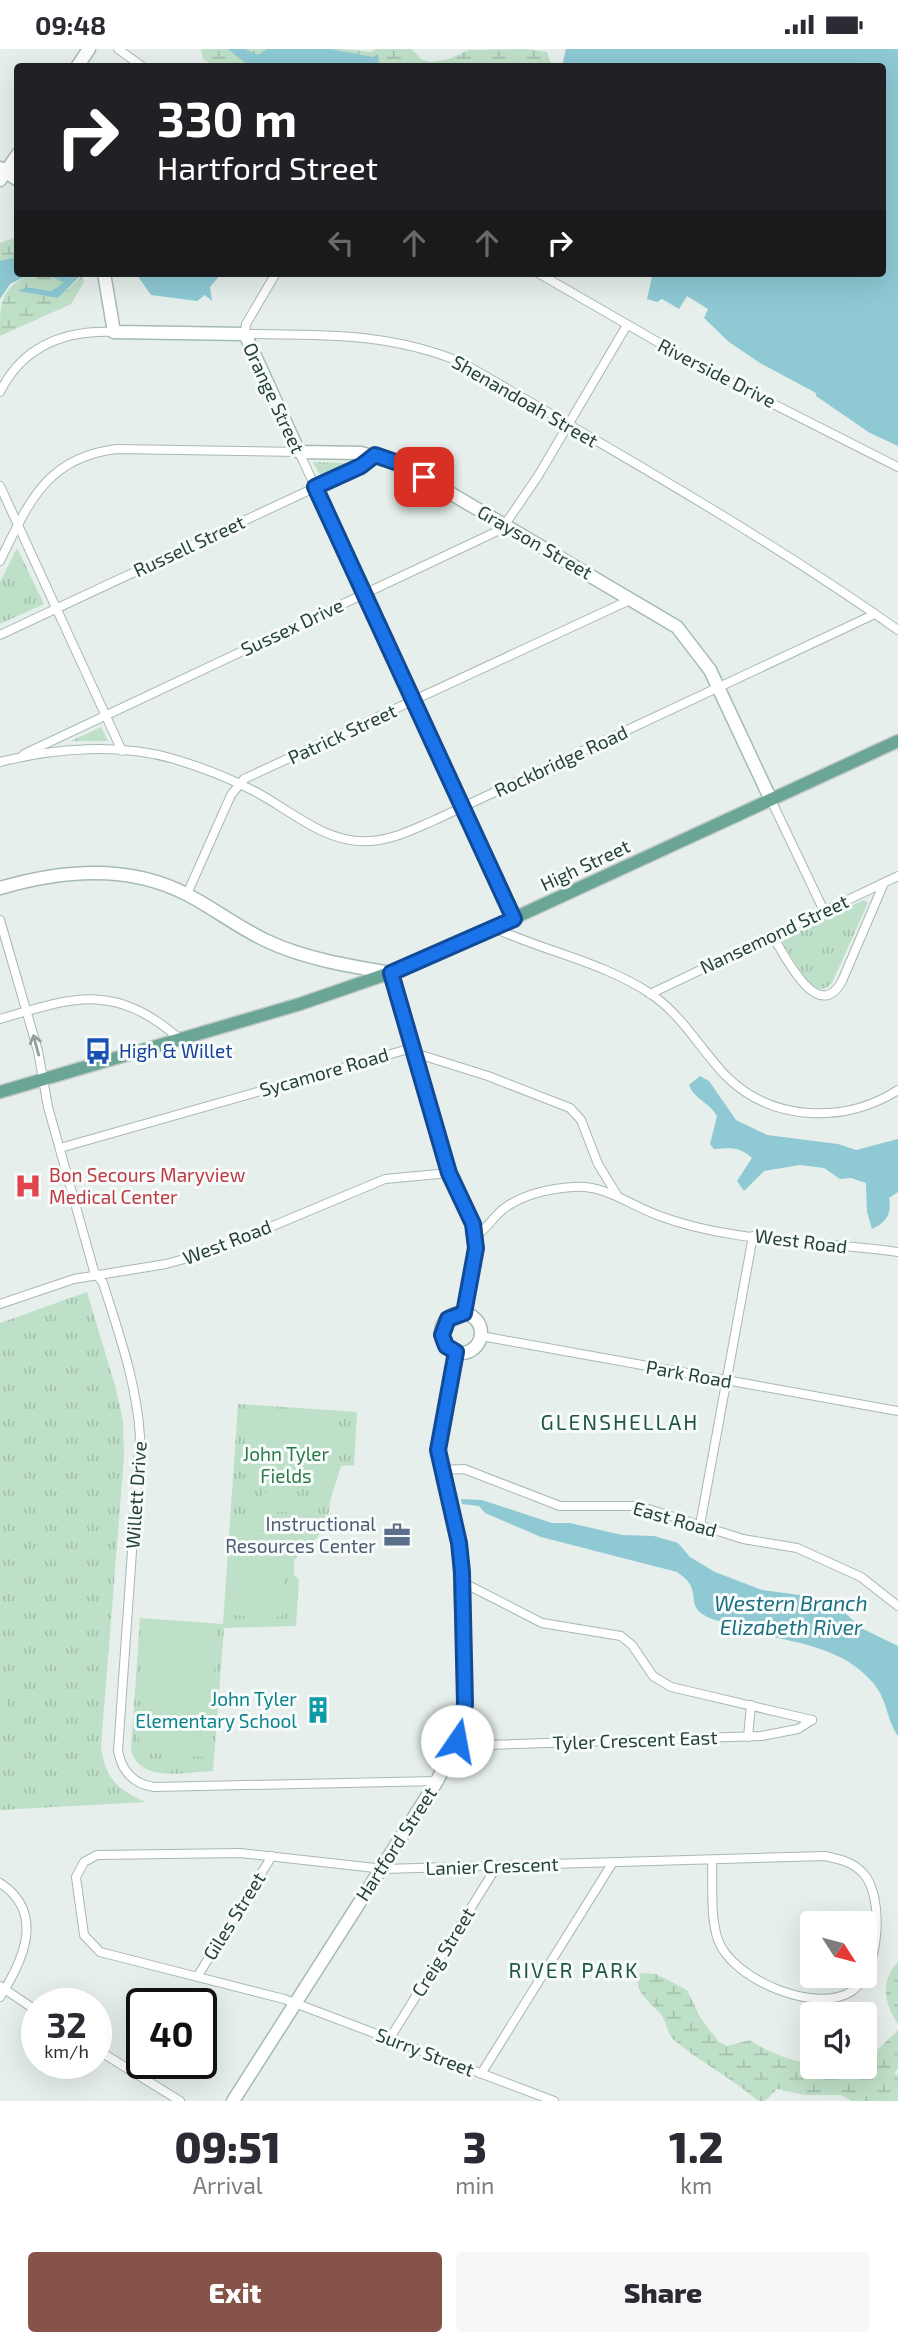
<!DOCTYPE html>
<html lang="en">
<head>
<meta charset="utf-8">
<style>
  :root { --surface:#fff; --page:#f7f7f7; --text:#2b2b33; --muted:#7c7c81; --accent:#855347 }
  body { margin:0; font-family:"Exo 2",sans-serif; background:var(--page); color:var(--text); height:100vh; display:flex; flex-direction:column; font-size:26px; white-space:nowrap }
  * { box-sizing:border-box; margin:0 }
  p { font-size:23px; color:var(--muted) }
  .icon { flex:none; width:38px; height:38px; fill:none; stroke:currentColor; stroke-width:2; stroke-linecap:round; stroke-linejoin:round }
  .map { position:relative; height:2052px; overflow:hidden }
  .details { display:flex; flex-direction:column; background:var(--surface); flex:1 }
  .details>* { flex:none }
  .top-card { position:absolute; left:14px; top:14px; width:872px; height:214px; border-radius:7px; box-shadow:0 7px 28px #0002; background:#202124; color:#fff; overflow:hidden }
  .needle { width:46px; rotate:126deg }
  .buttons { position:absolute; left:800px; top:1862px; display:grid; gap:14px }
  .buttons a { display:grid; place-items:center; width:77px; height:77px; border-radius:7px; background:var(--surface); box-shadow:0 7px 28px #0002; font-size:35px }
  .speed { position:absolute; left:21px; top:1939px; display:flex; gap:14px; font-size:35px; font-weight:700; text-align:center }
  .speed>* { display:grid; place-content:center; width:91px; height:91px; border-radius:50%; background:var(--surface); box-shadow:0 7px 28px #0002; line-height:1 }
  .speed small { font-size:18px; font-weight:400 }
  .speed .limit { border:4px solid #111; border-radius:10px; background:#fff; color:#111 }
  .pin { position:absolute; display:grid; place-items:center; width:60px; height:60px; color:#fff; margin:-30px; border-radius:14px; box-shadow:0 4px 10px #0006 }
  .me { position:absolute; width:77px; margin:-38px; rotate:12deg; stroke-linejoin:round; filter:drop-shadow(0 0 5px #0008) }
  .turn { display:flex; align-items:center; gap:24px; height:147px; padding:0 28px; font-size:32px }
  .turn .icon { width:91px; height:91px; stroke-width:2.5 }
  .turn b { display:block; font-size:49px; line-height:60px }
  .lanes { display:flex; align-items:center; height:66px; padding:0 28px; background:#0003; justify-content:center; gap:35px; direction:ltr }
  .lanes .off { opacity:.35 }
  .eta { display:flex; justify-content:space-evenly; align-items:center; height:119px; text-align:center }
  .eta b { font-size:42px; font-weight:800; line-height:49px }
  .cta { display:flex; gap:14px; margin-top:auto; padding:14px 28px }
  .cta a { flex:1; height:80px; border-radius:7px; background:var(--accent); color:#fff; font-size:28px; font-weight:800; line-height:80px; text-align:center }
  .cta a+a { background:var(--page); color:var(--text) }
  .status { display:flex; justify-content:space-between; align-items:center; height:49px; padding:0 35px; background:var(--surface); direction:ltr }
  .status svg { height:19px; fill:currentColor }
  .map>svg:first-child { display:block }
  .grass { fill:url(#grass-tufts) }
  .wetland { fill:url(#wetland-marsh) }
  .pitch { fill:#bfe0c8 }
  .water { fill:#8ec9d4 }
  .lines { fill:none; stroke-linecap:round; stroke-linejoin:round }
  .street-casing { stroke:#a8b8b2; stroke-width:10 }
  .secondary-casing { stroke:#a4bbb3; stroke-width:15 }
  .primary-casing { stroke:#c2cac8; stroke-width:15 }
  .street { stroke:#fff; stroke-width:8 }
  .secondary { stroke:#fff; stroke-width:12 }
  .primary { stroke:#6aa596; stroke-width:12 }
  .oneway { stroke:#92a09c }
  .route-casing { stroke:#114b97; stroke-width:18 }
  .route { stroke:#1a73e8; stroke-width:12 }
  .labels { text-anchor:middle; stroke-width:6; stroke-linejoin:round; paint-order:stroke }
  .street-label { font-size:19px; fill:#24423a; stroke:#f7fbf9 }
  .transit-label { font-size:19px; fill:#164399; stroke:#f7fbf9; text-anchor:start }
  .health-label { font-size:19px; fill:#be3a42; stroke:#f7fbf9; text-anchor:start }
  .park-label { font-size:19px; fill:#2d7a4b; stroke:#f7fbf9 }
  .service-label { font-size:19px; fill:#4e5e75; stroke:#f7fbf9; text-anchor:end }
  .culture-label { font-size:19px; fill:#0d838f; stroke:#f7fbf9; text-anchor:end }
  .neighbourhood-label { font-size:21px; letter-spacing:2px; fill:#1f5548; stroke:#f7fbf9 }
  .water-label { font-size:21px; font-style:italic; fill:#1c6f80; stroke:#f7fbf9 }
</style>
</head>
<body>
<div class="status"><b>09:48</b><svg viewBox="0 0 49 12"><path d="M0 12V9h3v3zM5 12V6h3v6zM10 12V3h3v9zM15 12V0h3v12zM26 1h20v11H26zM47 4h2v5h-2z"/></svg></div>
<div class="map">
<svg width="898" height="2052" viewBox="0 0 898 2052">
  <defs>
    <pattern id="grass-tufts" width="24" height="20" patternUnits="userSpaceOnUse" patternTransform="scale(1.75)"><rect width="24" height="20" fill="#bfe0c8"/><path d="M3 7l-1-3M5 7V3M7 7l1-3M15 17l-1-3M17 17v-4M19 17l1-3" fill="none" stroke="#a4c1ad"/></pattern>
    <pattern id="wetland-marsh" width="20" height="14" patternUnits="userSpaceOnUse" patternTransform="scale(1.75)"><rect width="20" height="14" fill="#bfe0c8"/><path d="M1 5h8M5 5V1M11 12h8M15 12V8" fill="none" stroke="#a4c1ad"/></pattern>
  </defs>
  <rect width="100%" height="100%" fill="#e6efeb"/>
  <!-- grass -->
  <g class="grass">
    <polygon points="313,413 346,414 320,426"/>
    <polygon points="17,499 44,555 0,575 0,533"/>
    <polygon points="101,678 108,692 71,692"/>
    <path d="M864 851 868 854 832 934C825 941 820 942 810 937L780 890Z"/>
    <path d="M87 1243 116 1340 123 1372 124 1408 101 1697C105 1729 117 1741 146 1753L0 1761V1274Z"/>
    <path d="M238 1355 357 1363 354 1416 341 1417 330 1452 328 1470 317 1489 294 1511V1526L299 1530 296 1577 224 1579 213 1722C185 1723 141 1735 131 1701L140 1569 223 1575Z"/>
  </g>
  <!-- wetland -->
  <g class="wetland">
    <polygon points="201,0 343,0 371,3 376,0 412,0 421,10 431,13 449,10 469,1 525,0 547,3 552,17 213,17 203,10"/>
    <polygon points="17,188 17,208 0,212 0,194"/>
    <path d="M32 224 47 225 65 234 51 242 26 238 58 249 82 227 84 233 71 255 0 287C0 250 0 241 32 224Z"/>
    <path d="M898 1913V1975C884 1955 880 1931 898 1913Z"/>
    <path d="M641 1924 656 1925 687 1941 700 1968 718 1992 727 1997 750 1991C787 2016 822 2018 864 2018L865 2008 875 2003 898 1981V2019L894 2024 898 2026V2052H852L841 2046H805L777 2040 765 2052H758C732 2029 701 2014 674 1991 666 1984 667 1971 659 1963 647 1951 638 1945 637 1928Z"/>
  </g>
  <!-- pitch -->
  <g class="pitch">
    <polygon points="247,1366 339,1373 335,1432 242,1425"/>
    <polygon points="263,1443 294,1444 294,1463 262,1462"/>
    <polygon points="245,1470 268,1472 268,1482 244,1481"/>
    <polygon points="234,1496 286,1498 282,1568 231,1566"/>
    <polygon points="147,1574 217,1578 209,1708 138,1703"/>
    <polygon points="4,1637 6,1654 0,1686 0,1638"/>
  </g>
  <!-- water -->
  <g class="water">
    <polygon points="228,0 245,0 258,6 267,0 330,0 373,8 378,5 379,17 249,17"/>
    <polygon points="566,0 898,0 898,397 870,384 816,347 816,344 760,314 729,293 704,269 708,260 687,247 679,260 662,250 657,253 647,250 653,224 882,224 882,18 562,17"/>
    <polygon points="17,208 18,224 32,224 10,235 0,250 0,212"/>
    <polygon points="36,224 83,224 58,249 19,242 26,238 51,242 64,234 47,225"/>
    <polygon points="131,224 222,224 210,238 212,252 205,246 197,252 151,246 137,226"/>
    <path d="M700 1027 709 1032 736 1071 767 1086 838 1095 856 1101 898 1090V1143L889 1149C892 1164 887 1173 872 1180L867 1163 866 1134 851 1129 840 1130 824 1119 800 1116 764 1122 744 1142 737 1132 752 1109C739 1097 730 1099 714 1100L710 1095 717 1067C710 1054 694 1050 689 1036Z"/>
    <path d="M461 1450 482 1451 552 1474H570L622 1486 654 1487 678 1494 690 1508 715 1523 762 1541 800 1546 843 1562 861 1579 898 1597V1687C886 1670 888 1652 874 1635 837 1590 778 1595 729 1575 721 1572 711 1571 704 1566 689 1558 697 1545 689 1534 687 1530 681 1526 677 1523L541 1488 485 1464 479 1457 462 1455Z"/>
  </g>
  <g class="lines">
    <defs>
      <g id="street">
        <polyline points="118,0 143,18"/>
        <path d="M276 224 246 275 245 285C323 286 389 283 463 314 610 400 759 483 898 581"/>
        <polyline points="538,224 708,322 898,418"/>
        <path d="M0 343C23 297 65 281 114 283"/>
        <polyline points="0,437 122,702"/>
        <path d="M0 512C28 455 46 408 117 400L299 403 514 870"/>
        <polyline points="0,586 361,417 375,406"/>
        <polyline points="24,705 502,480 538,427 627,276"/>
        <path d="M0 713C55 699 120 694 174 710 201 718 229 729 254 742 291 761 325 795 369 792 393 791 414 780 435 771L875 565"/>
        <polyline points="771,751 824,862"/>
        <polyline points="187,845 231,746 244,730 632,550"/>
        <path d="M0 871 38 1002 48 1058 94 1222 103 1234C119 1285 137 1335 140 1388L118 1702C122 1722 133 1735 154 1738L437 1732"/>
        <path d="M494 879C544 902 605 914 651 945 683 967 700 1000 726 1027 772 1073 845 1075 898 1041"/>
        <path d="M772 886C784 905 818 977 842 932L884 834"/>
        <polyline points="650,945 898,827"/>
        <path d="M0 970C76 947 115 934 180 990"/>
        <polyline points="60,1099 405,1001 488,1027 570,1059 581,1071 598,1115 617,1146"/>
        <path d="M476 1187C486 1180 493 1169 502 1161 522 1145 547 1140 572 1138 604 1135 628 1155 657 1166 733 1195 818 1191 898 1203"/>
        <polyline points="0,1255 74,1230 166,1215 213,1202 385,1130 449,1124"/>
        <polyline points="481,1287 898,1362"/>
        <polyline points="442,1421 464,1420 560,1457 639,1457 743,1490 797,1499 861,1528 898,1557"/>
        <polyline points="700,1476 753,1187"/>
        <polyline points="462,1533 542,1574 621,1587 632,1596 653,1627 671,1638 812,1671"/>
        <polyline points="748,1688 751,1656"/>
        <polyline points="456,1697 761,1687 798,1680 812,1671"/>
        <path d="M0 1834C46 1864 23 1912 0 1948"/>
        <polyline points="197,1928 272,1807"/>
        <polyline points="0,1937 37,1962"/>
        <polyline points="390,1989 497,1817"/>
        <polyline points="96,2000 180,2052"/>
        <polyline points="481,2025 613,1813"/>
        <path d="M554 2052 284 1950 100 1903 84 1886 76 1828 84 1813 97 1806 240 1804 384 1820 825 1807C839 1810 853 1813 863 1824 885 1848 880 1922 852 1942 816 1966 732 1930 718 1891 710 1868 713 1836 712 1811"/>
      </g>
      <g id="secondary">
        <polyline points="77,18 89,0"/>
        <polyline points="0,119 18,131"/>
        <polyline points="0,131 18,105"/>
        <polyline points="104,224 114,283 245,285 299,403 361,404 401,415 677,578 710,621 771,751"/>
        <path d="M0 839C61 821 130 815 188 846 215 860 239 879 267 892 305 910 350 917 391 924L449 1124 473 1175 476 1199 464 1264"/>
        <circle cx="461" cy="1284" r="20"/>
        <polyline points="233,2052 437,1732 457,1692 465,1655 459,1494 438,1401 456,1303"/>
      </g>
      <polyline id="primary" points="0,1043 300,955 410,917 898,692"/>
    </defs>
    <!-- street casing -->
    <use href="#street" class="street-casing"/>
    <!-- secondary casing -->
    <use href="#secondary" class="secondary-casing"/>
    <!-- primary casing -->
    <use href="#primary" class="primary-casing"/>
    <!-- street -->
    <use href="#street" class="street"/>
    <!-- secondary -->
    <use href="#secondary" class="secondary"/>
    <!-- primary -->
    <use href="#primary" class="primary"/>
  </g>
  <!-- one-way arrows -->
  <defs><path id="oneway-shaft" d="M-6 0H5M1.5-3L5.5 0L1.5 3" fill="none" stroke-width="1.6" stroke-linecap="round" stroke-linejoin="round" transform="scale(1.75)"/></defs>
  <use class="oneway" href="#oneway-shaft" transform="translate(36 996) rotate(-105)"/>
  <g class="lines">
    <defs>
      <polyline id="route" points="424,428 401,415 375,406 361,417 315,438 514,870 391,924 449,1124 473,1175 476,1199 464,1264 448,1270 442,1286 446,1297 456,1303 438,1401 459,1494 462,1523 465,1655 457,1692"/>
    </defs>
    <!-- route casing -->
    <use href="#route" class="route-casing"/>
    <!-- route -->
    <use href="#route" class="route"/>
  </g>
  <!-- icons -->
  <defs>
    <symbol id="bus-bare" viewBox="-9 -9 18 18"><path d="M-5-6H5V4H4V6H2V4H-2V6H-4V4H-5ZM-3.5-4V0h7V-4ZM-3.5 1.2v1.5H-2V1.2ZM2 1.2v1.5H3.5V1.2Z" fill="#1a4fb4" stroke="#f7fbf9" stroke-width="2.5" paint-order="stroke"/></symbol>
    <symbol id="hospital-bare" viewBox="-9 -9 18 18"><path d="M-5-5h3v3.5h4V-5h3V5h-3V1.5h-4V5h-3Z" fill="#e0444e" stroke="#f7fbf9" stroke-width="2.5" paint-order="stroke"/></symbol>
    <symbol id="office-bare" viewBox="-9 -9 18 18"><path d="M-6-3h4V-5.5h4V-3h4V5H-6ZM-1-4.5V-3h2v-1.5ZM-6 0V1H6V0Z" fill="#5c6f8a" stroke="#f7fbf9" stroke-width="2.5" paint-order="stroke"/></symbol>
    <symbol id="building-bare" viewBox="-9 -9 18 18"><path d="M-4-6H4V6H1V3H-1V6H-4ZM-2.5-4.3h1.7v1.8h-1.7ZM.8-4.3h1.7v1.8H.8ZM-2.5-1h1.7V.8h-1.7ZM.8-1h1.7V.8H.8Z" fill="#0f9aa8" stroke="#f7fbf9" stroke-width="2.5" paint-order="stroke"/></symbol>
  </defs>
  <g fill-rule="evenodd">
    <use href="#bus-bare" x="79" y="983" width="38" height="38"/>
    <use href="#hospital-bare" x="9" y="1118" width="38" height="38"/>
    <use href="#office-bare" x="378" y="1467" width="38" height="38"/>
    <use href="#building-bare" x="299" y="1642" width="38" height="38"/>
  </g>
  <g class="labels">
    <!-- street labels -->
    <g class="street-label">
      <text transform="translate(717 324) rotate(27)" y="7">Riverside Drive</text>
      <text transform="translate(274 349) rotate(65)" y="7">Orange Street</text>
      <text transform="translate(525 352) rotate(30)" y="7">Shenandoah Street</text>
      <text transform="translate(535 493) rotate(30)" y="7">Grayson Street</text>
      <text transform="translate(189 497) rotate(-25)" y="7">Russell Street</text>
      <text transform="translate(292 578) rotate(-25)" y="7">Sussex Drive</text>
      <text transform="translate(342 685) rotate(-25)" y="7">Patrick Street</text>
      <text transform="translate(561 712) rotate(-25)" y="7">Rockbridge Road</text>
      <text transform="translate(585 816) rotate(-25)" y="7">High Street</text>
      <text transform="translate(774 885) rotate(-25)" y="7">Nansemond Street</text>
      <text transform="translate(324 1023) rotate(-16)" y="7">Sycamore Road</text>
      <text transform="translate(801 1192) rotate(7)" y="7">West Road</text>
      <text transform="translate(227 1193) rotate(-21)" y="7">West Road</text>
      <text transform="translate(689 1325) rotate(10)" y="7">Park Road</text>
      <text transform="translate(136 1446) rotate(-86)" y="7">Willett Drive</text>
      <text transform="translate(675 1470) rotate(16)" y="7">East Road</text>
      <text transform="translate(635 1691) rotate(-2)" y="7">Tyler Crescent East</text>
      <text transform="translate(396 1795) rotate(-57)" y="7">Hartford Street</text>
      <text transform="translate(492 1817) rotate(-2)" y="7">Lanier Crescent</text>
      <text transform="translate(234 1867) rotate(-58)" y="7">Giles Street</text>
      <text transform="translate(443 1903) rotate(-58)" y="7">Creig Street</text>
      <text transform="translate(425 2003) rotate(21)" y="7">Surry Street</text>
    </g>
    <!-- transit labels -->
    <g class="transit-label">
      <text x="119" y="1009">High &amp; Willet</text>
    </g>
    <!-- health labels -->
    <g class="health-label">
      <text x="49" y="1133">Bon Secours Maryview<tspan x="49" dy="22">Medical Center</tspan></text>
    </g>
    <!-- park labels -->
    <g class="park-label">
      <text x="286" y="1412">John Tyler<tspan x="286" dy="22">Fields</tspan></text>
    </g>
    <!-- service labels -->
    <g class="service-label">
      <text x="376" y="1482">Instructional<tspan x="376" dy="22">Resources Center</tspan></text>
    </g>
    <!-- culture labels -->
    <g class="culture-label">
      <text x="297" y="1657">John Tyler<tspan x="297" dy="22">Elementary School</tspan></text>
    </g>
    <!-- neighbourhood labels -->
    <g class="neighbourhood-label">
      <text x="620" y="1381">GLENSHELLAH</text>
      <text x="574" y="1929">RIVER PARK</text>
    </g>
    <!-- water labels -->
    <g class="water-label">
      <text x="791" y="1562">Western Branch<tspan x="791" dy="24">Elizabeth River</tspan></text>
    </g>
  </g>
</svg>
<div class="buttons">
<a><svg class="needle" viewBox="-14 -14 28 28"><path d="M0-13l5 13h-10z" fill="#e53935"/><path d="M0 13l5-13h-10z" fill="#7c7c81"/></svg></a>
<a><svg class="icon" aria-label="sound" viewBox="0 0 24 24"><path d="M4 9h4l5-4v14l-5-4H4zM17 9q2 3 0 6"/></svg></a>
</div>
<div class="speed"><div>32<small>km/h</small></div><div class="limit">40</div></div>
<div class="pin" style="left:424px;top:428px;background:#d93025"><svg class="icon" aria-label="arrive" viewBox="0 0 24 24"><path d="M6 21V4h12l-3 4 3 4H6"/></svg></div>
<svg class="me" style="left:457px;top:1692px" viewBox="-20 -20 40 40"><circle r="19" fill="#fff"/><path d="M0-13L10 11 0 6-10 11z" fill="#1a73e8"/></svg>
<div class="top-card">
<div class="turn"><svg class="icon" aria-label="right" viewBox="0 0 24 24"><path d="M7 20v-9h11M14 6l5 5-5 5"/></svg><div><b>330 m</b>Hartford Street</div></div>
<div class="lanes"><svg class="icon off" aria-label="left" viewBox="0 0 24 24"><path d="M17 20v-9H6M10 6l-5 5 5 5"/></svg><svg class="icon off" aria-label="ahead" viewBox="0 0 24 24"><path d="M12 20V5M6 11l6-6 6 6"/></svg><svg class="icon off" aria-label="ahead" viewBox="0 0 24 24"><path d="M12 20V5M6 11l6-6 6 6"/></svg><svg class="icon" aria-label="right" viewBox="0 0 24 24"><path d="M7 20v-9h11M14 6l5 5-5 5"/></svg></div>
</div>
</div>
<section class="details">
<div class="eta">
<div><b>09:51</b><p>Arrival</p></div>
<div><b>3</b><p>min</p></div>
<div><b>1.2</b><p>km</p></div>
</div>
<div class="cta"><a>Exit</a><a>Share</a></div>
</section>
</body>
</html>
